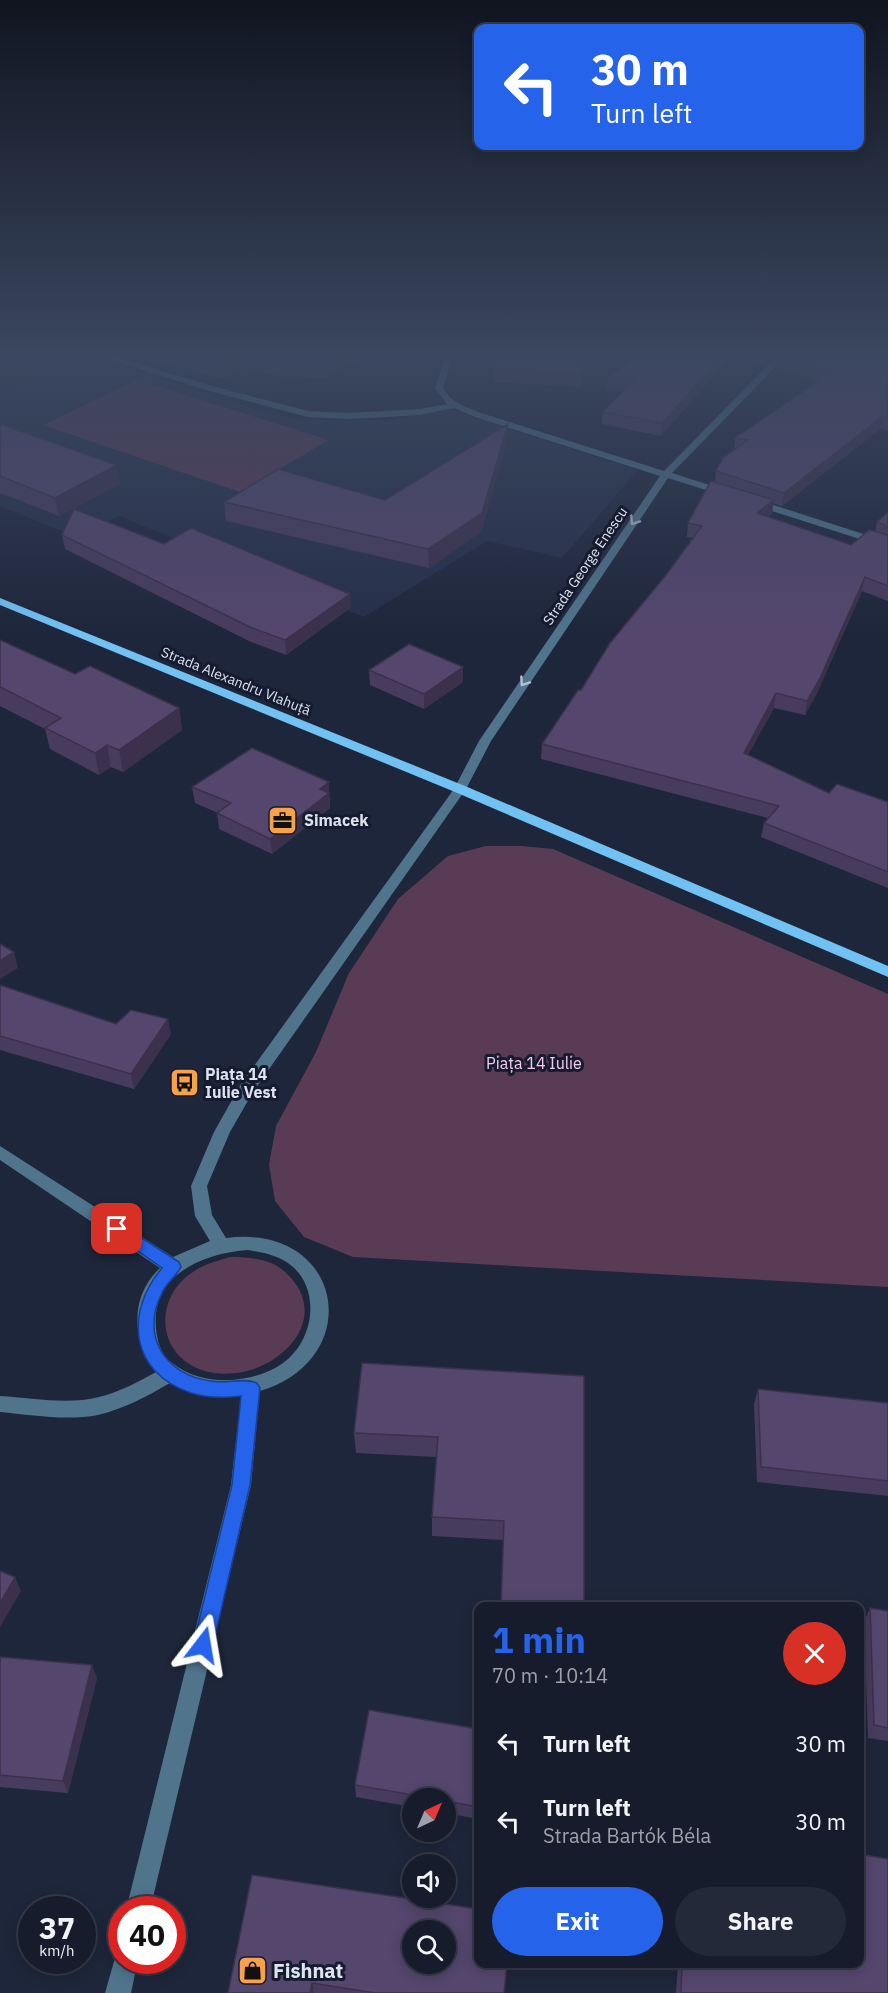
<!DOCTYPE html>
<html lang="en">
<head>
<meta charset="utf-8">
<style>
  :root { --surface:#161c2c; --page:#232938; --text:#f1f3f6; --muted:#9ea1a9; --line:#353a48; --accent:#2563eb }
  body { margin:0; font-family:"IBM Plex Sans",sans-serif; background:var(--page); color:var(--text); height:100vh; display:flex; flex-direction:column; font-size:22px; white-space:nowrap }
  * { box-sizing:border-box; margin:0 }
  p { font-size:20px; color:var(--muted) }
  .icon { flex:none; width:33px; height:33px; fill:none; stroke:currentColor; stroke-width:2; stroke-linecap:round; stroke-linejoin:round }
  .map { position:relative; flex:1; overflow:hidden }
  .panel { position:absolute; left:474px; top:1602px; width:390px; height:366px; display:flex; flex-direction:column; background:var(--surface); border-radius:12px; box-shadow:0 3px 15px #0003,0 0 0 2px var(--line) }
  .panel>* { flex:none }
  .banner { position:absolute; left:474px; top:24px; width:390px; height:126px; border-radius:12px; box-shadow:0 3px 15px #0003,0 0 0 2px var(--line); background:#2563eb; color:#fff; overflow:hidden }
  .needle { width:39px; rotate:44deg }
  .controls { position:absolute; left:402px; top:1788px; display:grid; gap:12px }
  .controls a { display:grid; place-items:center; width:54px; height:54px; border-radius:50%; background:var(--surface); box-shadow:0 3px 15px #0003,0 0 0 2px var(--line); font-size:30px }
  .speed { position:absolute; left:18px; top:1896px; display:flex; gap:12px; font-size:30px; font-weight:700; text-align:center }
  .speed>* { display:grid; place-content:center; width:78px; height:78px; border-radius:50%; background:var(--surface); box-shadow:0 3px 15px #0003,0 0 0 2px var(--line); line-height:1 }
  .speed small { font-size:15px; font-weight:400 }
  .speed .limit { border:9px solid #d22; background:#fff; color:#111 }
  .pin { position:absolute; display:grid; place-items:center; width:51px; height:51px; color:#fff; margin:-26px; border-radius:12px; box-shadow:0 3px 9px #0006 }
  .me { position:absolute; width:66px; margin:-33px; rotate:14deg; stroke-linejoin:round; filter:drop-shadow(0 0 4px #0008) }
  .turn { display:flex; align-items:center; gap:21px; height:126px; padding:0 18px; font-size:27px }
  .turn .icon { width:78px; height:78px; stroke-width:2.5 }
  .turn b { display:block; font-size:42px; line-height:51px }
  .round { display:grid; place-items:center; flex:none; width:63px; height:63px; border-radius:32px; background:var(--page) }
  .headline { display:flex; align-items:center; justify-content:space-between; height:102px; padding:0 18px }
  h1 { font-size:36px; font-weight:800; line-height:45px; color:var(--accent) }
  .primary-button { display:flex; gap:12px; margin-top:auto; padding:12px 18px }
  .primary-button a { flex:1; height:69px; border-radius:36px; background:var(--accent); color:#fff; font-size:24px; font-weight:800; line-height:69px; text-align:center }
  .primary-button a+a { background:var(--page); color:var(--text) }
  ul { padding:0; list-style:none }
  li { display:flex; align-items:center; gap:18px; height:78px; padding:0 18px }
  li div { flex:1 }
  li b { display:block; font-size:22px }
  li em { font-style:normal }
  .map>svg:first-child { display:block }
  .built { fill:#262f49 }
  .green { fill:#5a3b56 }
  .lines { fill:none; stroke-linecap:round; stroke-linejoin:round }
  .minor { fill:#4f748c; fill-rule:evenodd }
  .major { fill:#71c1f3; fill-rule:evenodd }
  .wall { fill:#483c5e }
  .shaded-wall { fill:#3b314c }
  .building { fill:#54466d; stroke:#3b314c; stroke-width:1.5; fill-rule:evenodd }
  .oneway { stroke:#b3c2d3 }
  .route { fill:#2563eb; stroke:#184099; stroke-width:1.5 }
  .labels { text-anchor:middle; stroke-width:6; stroke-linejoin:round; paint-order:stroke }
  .far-street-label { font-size:14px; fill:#dee3f2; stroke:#151c30 }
  .poi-label { font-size:16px; font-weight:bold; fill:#dee3f2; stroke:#151c30; text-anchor:start }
  .park-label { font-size:16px; fill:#f9c9f3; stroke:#151c30 }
  .near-poi-label { font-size:20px; font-weight:bold; fill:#dee3f2; stroke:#151c30; text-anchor:start }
</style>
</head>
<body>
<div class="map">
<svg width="888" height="1993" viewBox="0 0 888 1993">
  <rect width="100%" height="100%" fill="#1e263b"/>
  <!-- built -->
  <polygon class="built" points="86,356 266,413 305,420 390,420 450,410 638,470 562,558 487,541 364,617 119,516 76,537 0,506 0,394"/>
  <!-- green -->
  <g class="green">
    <polygon points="136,380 329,440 240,492 43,425"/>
    <polygon points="486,846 522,846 553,849 888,994 888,1287 353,1257 304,1237 275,1201 269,1165 276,1126 316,1052 349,973 398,899 448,856"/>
    <path d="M230 1257C244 1257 258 1258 271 1263 281 1267 288 1274 295 1283 326 1326 276 1370 235 1373 220 1375 205 1373 191 1365 155 1344 158 1294 193 1272 204 1264 217 1261 230 1257Z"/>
  </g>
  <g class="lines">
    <!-- minor -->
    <g class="minor">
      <path d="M90 353H102L212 386 308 411 348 413 420 409 447 404 435 388 446 353H454L443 388C451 403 467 407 481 413L664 471 780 353H789L672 473 728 491V495H722L668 478 491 741 466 789 253 1092 230 1132 207 1186 212 1215 226 1238C344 1223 367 1359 260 1391L251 1485 150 1910H126L231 1485 241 1396C215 1398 195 1393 170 1383 148 1396 123 1409 98 1415 67 1421 31 1415 0 1412V1396C32 1398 68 1405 99 1397 119 1392 138 1382 156 1372 132 1340 129 1297 160 1268L0 1160V1146L173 1257 210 1241 195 1216 191 1186 214 1132 241 1084 454 789 479 741 660 476 475 417 454 408 420 415 348 419 308 417 206 390ZM248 1250C260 1252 272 1254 283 1260 322 1281 317 1339 283 1363 268 1374 251 1378 232 1380 210 1381 190 1377 172 1363 161 1355 157 1341 156 1328 151 1274 204 1253 248 1250Z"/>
      <polygon points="750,500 758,500 888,542 888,548 750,504"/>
      <polygon points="122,1949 122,1960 138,1960 131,1993 105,1993 117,1951"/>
    </g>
    <!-- major -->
    <polygon class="major" points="0,598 465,786 888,966 888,977 455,792 0,605"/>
  </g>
  <!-- wall -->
  <g class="wall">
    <polygon points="129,353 368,353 325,379 279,376 245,367 222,379"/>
    <polygon points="500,353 588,353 580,387 494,382 495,369"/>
    <polygon points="641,353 777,353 765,365 732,355 661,436 602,424 603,412 625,390 607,389 608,377"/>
    <polygon points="888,353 888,431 880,429 782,506 773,503 772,513 768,517 851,545 875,532 877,522 888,512 888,601 862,591 817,693 805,715 774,708 748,755 829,793 888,802 888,888 761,837 764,823 768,818 541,759 542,744 581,690 693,538 687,537 688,523 715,482 716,471 734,451 735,438 819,381 777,369 779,357"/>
    <polygon points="0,424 120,484 59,516 0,493"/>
    <polygon points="507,442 481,532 429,568 226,521 224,502 385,500"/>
    <polygon points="62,535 164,544 350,594 350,608 286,655 251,642 65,549"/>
    <polygon points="0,640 75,674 179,708 182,730 123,772 111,767 99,775 50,749 45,729 0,706"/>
    <polygon points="369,670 463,682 424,709 370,685"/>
    <polygon points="192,787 330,797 330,808 272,854 219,829 217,813 218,813 195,803"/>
    <polygon points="0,985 116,1024 171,1034 134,1089 0,1050"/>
    <polygon points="584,1376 503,1540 432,1536 432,1517 437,1457 356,1453 354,1433"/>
    <polygon points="758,1389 888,1403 888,1496 757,1482 754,1404"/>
    <polygon points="870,1608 888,1611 888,1741 868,1738 864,1622"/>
    <polygon points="0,1657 97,1678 68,1793 0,1787"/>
    <polygon points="478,1729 478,1819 446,1813 446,1798 412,1798 412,1807 356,1797 355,1785"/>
    <polygon points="252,1875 504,1993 228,1993"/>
    <polygon points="678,1964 860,1964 888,1993 676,1993"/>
  </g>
  <!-- shaded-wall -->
  <g class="shaded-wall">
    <polygon points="237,353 244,353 245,367 222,379 220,362"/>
    <polygon points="339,353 368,353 325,379 325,361"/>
    <polygon points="586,353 588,353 580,387 581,374"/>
    <polygon points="725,353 733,353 732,355 661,436 662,423"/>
    <polygon points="767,353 777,353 765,365"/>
    <polygon points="883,416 880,429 782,506 784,493"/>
    <polygon points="508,424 507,442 481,532 429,568 428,549"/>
    <polygon points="117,465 120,484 59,516 55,498"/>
    <polygon points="774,500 772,513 755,526 757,513"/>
    <polygon points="865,577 862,591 817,693 805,715 807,701"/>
    <polygon points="350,594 350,608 286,655 285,640"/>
    <polygon points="463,667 463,682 424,709 424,694"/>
    <polygon points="776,693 774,708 741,767 744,753"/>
    <polygon points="179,708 182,730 123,772 119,750"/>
    <polygon points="107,745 111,767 99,775 95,753"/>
    <polygon points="329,782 330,808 272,854 270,839 320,789"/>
    <polygon points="14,952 18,968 0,979 0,961"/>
    <polygon points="168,1019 171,1034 134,1089 131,1074"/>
    <polygon points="15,1577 21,1591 0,1627 0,1603"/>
    <polygon points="92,1665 97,1678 68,1793 63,1781"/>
    <polygon points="312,1983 314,1993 310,1993"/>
  </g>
  <!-- building -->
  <g class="building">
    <polygon points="188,353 237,353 220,362"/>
    <polygon points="256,353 339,353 325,361 278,359"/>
    <polygon points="500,353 586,353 581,374 495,369"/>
    <polygon points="641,353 725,353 662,423 603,412 636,378 608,377"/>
    <polygon points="782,353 888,353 888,418 883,416 784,493 716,471 723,458 748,440 735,438 832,372 779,357"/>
    <polygon points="0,424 117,465 55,498 0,476"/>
    <polygon points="508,424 482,513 428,549 224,502 278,469 385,500"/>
    <polygon points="711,481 774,500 757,513 851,545 869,530 888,535 888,586 865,577 820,678 807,701 776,693 744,753 829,793 837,784 888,802 888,872 764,823 779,806 542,744 578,690 581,690 610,643 666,575 702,526 688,523"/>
    <polygon points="74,509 164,544 191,528 350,594 285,640 250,627 62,535"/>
    <polygon points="888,512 888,526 877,522"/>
    <polygon points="0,640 75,674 90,666 179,708 119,750 107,745 95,753 45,728 61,718 0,687"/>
    <polygon points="409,644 463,667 424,694 369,670"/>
    <polygon points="252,748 329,782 320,789 329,793 270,839 217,813 231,803 192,787"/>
    <polygon points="0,944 14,952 0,961"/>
    <polygon points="0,985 116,1024 131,1010 168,1019 131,1074 0,1036"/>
    <polygon points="362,1363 584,1376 584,1606 501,1606 504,1521 432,1517 438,1437 354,1433"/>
    <polygon points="758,1389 888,1403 888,1481 761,1467"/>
    <polygon points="0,1571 15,1577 0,1603"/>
    <polygon points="870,1608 888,1611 888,1728 874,1725"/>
    <polygon points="0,1657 92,1665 63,1781 0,1775"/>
    <polygon points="369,1710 478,1729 478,1807 446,1801 446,1798 430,1798 355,1785"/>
    <polygon points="860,1854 888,1859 888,1993 681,1993 682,1964 860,1964"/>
    <path d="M252 1875 478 1909V1964H507L504 1993H375L312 1983 310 1993H228ZM412 1930H446V1964H412Z"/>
  </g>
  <!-- one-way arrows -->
  <defs><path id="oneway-chevron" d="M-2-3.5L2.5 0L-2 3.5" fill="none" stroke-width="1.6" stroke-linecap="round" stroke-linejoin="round" transform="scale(1.5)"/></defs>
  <g class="oneway">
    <use href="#oneway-chevron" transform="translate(634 521) rotate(124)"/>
    <use href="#oneway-chevron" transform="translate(524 682) rotate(124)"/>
  </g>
  <!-- sky -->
  <linearGradient id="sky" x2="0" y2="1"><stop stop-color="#101520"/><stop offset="0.56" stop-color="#3b4760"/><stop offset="1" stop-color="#3b4760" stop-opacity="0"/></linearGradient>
  <rect width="888" height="632" fill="url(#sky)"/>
  <!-- route -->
  <path class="route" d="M117 1222 179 1262 181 1267C176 1277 166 1283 162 1293 140 1336 165 1375 211 1381 226 1384 243 1377 257 1383L260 1388 250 1485 213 1645 210 1652 203 1655 196 1652 193 1645 232 1485 241 1396C225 1398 207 1398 191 1393 130 1373 124 1313 162 1268L112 1233 109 1229 112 1224Z"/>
  <!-- icons -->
  <defs>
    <symbol id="office-square" viewBox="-11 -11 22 22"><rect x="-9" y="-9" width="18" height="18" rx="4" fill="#f7a149" stroke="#151c30"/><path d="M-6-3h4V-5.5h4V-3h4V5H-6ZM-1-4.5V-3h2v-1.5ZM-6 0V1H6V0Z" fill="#111"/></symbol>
    <symbol id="bus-square" viewBox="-11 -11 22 22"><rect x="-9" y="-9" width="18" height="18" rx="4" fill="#f7a149" stroke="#151c30"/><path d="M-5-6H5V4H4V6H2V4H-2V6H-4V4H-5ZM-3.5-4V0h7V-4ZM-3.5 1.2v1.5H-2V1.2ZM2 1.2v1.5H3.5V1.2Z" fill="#111"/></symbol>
    <symbol id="shop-square" viewBox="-11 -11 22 22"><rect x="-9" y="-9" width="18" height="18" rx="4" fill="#f7a149" stroke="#151c30"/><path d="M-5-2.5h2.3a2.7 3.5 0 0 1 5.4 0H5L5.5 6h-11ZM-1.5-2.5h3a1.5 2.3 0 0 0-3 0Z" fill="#111"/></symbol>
  </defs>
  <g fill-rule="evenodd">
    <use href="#office-square" x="266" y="804" width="33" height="33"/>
    <use href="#bus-square" x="168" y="1066" width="33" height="33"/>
    <use href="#shop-square" x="236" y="1954" width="33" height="33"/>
  </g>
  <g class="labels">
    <!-- far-street labels -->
    <g class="far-street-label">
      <text transform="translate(585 566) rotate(-56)" y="5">Strada George Enescu</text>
      <text transform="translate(236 681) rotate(22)" y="5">Strada Alexandru Vlahuță</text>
    </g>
    <!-- poi labels -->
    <g class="poi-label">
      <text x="304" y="826">Simacek</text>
      <text x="205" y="1080">Piața 14<tspan x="205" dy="18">Iulie Vest</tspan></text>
    </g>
    <!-- park labels -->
    <g class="park-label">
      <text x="534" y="1069">Piața 14 Iulie</text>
    </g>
    <!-- near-poi labels -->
    <g class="near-poi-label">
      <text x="273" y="1978">Fishnat</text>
    </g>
  </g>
</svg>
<div class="controls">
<a><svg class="needle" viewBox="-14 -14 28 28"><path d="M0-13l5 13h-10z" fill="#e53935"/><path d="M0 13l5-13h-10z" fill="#9ea1a9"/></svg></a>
<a><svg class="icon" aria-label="sound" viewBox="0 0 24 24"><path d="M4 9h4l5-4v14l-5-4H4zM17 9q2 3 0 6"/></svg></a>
<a><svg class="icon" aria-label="search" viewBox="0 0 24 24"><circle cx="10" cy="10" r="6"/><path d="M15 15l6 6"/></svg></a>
</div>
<div class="speed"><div>37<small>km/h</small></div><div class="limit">40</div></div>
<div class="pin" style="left:117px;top:1229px;background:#d93025"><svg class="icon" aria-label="arrive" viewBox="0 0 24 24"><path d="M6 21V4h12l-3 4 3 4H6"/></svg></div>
<svg class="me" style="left:203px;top:1645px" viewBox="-20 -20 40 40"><path d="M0-17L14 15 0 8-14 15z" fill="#2563eb" stroke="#fff" stroke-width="4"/></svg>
<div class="banner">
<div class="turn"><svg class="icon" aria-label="left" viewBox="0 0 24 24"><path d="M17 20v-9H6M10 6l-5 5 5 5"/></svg><div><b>30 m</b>Turn left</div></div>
</div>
<section class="panel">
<div class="headline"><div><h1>1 min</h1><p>70 m · 10:14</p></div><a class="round" style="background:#d93025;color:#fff"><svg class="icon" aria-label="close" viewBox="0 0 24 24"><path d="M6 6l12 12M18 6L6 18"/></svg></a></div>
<ul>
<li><svg class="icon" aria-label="left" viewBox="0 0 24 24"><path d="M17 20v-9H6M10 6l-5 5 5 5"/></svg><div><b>Turn left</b></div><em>30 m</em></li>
<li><svg class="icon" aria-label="left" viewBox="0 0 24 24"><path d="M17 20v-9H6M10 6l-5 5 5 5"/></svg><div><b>Turn left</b><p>Strada Bartók Béla</p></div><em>30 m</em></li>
</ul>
<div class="primary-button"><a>Exit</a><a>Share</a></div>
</section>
</div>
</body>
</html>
